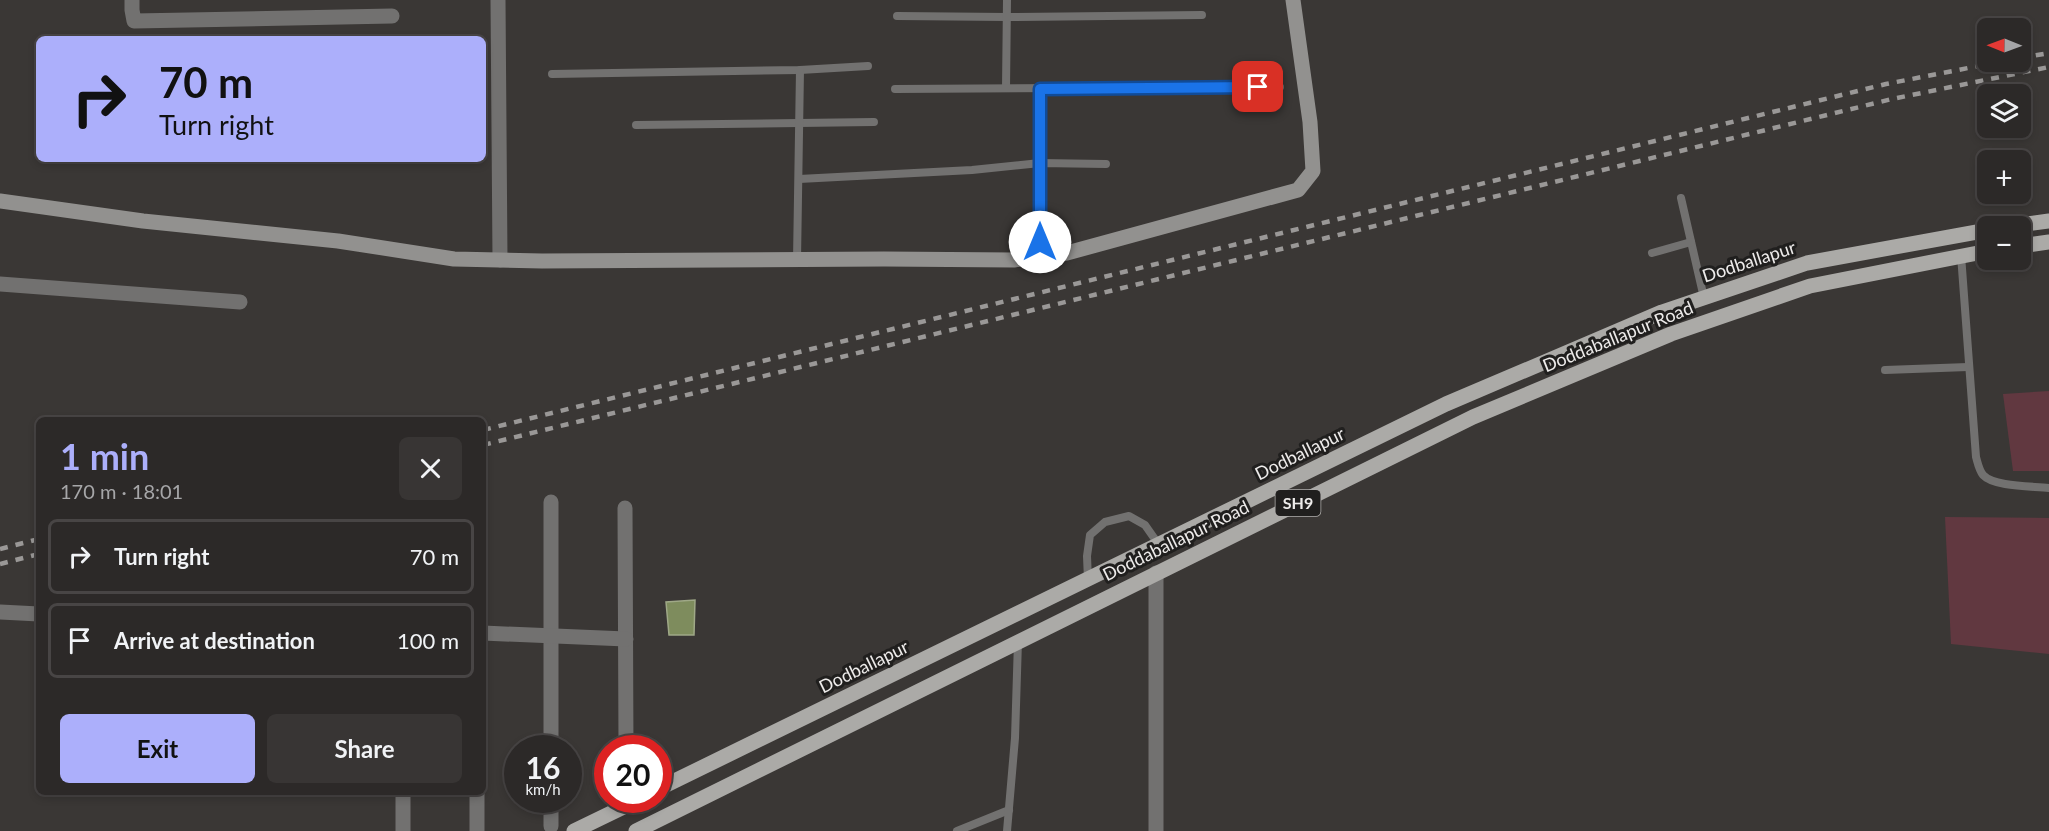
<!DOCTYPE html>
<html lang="en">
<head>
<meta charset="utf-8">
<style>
  :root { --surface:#2c2928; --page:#383534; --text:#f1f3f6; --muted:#a6a6a8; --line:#484545; --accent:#acaffb }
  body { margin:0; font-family:Lato,sans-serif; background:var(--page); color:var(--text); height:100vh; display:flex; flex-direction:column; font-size:22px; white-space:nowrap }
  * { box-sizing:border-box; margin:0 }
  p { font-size:20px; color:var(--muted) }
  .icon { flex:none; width:33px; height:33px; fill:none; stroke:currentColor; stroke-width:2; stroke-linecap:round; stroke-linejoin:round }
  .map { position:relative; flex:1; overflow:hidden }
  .side { position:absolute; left:36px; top:417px; width:450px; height:378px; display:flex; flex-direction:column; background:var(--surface); border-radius:9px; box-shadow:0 3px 9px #0003,0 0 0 2px var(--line) }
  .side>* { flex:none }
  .hud { position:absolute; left:36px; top:36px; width:450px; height:126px; border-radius:9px; box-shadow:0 3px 9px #0003,0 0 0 2px var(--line); background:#acaffb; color:#111; overflow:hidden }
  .needle { width:39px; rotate:271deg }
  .controls { position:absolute; left:1977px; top:18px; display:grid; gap:12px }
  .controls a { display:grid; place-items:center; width:54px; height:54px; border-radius:9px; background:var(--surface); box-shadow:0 3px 9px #0003,0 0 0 2px var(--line); font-size:30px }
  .speed { position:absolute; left:504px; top:735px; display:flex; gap:12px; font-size:30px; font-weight:700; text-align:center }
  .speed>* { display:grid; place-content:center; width:78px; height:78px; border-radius:50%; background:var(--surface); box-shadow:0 3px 9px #0003,0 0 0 2px var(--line); line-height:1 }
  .speed small { font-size:15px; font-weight:400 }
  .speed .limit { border:9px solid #d22; background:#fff; color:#111 }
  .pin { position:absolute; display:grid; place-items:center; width:51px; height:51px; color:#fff; margin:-26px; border-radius:12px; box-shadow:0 3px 9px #0006 }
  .me { position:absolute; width:66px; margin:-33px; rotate:0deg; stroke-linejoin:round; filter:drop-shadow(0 0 4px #0008) }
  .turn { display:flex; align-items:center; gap:21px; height:126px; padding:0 24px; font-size:27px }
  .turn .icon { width:78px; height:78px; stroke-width:2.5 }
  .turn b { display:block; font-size:42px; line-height:51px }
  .round { display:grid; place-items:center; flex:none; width:63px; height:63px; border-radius:9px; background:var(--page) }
  .overview { display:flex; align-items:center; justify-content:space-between; height:102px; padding:0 24px }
  h1 { font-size:36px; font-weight:700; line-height:45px; color:var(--accent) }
  .action { display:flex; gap:12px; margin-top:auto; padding:12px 24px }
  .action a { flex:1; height:69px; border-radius:9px; background:var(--accent); color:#111; font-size:24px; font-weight:700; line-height:69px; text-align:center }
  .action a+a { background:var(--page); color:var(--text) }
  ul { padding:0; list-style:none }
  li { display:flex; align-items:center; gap:18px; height:75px; margin:0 12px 9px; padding:0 12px; border:3px solid var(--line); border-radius:9px }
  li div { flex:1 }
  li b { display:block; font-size:22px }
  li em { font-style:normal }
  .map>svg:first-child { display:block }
  .green { fill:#613840 }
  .water { fill:#7e8c5d; stroke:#9fa887; stroke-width:1.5 }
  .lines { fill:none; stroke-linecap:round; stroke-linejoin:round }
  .lane { stroke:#727170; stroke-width:8 }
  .street { stroke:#727170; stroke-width:15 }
  .secondary { stroke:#92918f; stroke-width:15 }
  .primary { stroke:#abaaa7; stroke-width:15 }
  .rail { stroke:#9a9897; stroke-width:4.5; stroke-dasharray:8 8; stroke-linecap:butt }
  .route-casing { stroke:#114b97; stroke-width:15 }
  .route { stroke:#1a73e8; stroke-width:10 }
  .labels { text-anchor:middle; stroke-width:6; stroke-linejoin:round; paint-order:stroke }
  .shield { fill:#201f1e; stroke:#b0aead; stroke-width:1.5 }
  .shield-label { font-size:16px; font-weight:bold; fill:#edebea }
  .street-label { font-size:18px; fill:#edebea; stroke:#201f1e }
</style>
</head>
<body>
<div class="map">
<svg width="2049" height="831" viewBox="0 0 2049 831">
  <rect width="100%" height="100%" fill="#3a3735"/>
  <!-- green -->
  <g class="green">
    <polygon points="2049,391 2049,471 2013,471 2003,394"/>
    <polygon points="1945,517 2049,518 2049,654 1951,644"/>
  </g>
  <!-- water -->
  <polygon class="water" points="695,600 694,635 669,635 666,602"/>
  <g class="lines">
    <!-- lane -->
    <g class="lane">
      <polyline points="897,16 1007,17 1202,15"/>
      <polyline points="552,74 800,70 868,66"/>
      <polyline points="1006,88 1007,0"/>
      <polyline points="895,89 1280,87"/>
      <polyline points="1040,89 1040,256"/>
      <polyline points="636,125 874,122"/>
      <polyline points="799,179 972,170 1040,163 1106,164"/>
      <polyline points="1681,198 1704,298"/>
      <polyline points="1652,253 1691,242"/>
      <path d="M1961 255 1976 457C1978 464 1979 470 1983 475 1994 487 2032 486 2049 488"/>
      <polyline points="797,260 800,70"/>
      <polyline points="1885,370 1968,367"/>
      <polyline points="1088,580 1087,556 1090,535 1105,522 1129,516 1145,525 1159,545"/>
      <polyline points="957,831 1009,810"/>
      <polyline points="1007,831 1015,738 1018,641"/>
    </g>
    <!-- street -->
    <g class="street">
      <polyline points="132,0 132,10 134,21 392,16"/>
      <polyline points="498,0 500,260"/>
      <polyline points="0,284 240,302"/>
      <polyline points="551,502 551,748"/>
      <polyline points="625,508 626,748"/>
      <polyline points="0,612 39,614"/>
      <polyline points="483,633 626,639"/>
      <polyline points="403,792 403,831"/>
      <polyline points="551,800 551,826"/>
      <polyline points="477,831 477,792"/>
      <polyline points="1156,831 1156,573"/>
    </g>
    <!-- secondary -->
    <polyline class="secondary" points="0,201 143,221 338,241 454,259 542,261 884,259 1014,260 1067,253 1298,190 1313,171 1310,122 1293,0"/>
    <!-- primary -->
    <g class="primary">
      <polyline points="2012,226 2049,221"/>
      <polyline points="2020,246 2049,242"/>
      <polyline points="658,789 1446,404 1662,312 1807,263 1988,230"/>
      <polyline points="574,831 638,800"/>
      <polyline points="636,831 1473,417 1671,334 1810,286 1988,251"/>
    </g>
    <!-- rail -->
    <g class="rail">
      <polyline points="2020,58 2049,53"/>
      <polyline points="483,430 1886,84 1999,62"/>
      <polyline points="483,445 1892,99 2049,67"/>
      <polyline points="0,549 39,539"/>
      <polyline points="0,564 39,554"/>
    </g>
  </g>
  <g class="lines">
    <defs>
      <polyline id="route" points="1040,242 1040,89 1258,87"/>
    </defs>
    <!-- route casing -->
    <use href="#route" class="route-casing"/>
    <!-- route -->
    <use href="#route" class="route"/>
  </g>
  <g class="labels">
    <!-- shield labels -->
    <rect class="shield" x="1275.5" y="490" width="45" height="26" rx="4.5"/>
    <g class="shield-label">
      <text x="1298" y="509">SH9</text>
    </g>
    <!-- street labels -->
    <g class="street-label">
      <text transform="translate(1749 262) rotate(-18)" y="6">Dodballapur</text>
      <text transform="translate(1618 337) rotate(-22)" y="6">Doddaballapur Road</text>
      <text transform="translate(1300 454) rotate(-26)" y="6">Dodballapur</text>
      <text transform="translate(1176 541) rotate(-26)" y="6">Doddaballapur Road</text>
      <text transform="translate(864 667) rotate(-26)" y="6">Dodballapur</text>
    </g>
  </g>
</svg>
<div class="controls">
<a><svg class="needle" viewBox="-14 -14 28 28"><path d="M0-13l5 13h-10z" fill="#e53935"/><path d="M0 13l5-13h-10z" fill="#a6a6a8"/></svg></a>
<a><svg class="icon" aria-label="layers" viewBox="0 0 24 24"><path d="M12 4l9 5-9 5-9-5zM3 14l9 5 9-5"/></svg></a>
<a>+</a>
<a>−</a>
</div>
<div class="speed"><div>16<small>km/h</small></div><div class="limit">20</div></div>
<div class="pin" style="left:1258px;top:87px;background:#d93025"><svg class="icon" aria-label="arrive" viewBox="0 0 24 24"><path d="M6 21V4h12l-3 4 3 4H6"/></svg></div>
<svg class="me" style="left:1040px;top:242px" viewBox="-20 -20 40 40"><circle r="19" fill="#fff"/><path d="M0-13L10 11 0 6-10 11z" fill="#1a73e8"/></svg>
<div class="hud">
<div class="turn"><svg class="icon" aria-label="right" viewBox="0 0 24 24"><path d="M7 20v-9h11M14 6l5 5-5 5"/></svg><div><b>70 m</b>Turn right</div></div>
</div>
<section class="side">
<div class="overview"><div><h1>1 min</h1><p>170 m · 18:01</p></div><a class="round"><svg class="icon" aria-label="close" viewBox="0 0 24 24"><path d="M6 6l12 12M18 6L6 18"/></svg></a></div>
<ul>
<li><svg class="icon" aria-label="right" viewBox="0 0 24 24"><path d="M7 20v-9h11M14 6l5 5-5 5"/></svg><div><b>Turn right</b></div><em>70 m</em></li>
<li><svg class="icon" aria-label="arrive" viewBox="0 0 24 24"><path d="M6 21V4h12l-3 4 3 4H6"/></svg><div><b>Arrive at destination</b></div><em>100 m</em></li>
</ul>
<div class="action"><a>Exit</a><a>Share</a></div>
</section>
</div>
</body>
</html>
